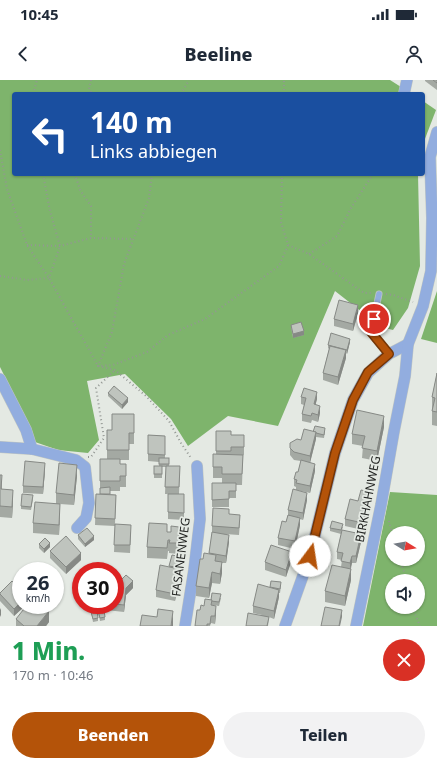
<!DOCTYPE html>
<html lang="de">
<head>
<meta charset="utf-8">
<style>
  :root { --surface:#fff; --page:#f2f2f3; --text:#1f2937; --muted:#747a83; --accent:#b45309 }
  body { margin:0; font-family:"Noto Sans",sans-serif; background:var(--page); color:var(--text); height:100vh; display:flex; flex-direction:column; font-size:15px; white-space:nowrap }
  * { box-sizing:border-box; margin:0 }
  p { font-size:13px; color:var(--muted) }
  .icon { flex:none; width:22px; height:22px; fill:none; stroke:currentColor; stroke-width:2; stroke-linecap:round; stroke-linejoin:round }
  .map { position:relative; height:546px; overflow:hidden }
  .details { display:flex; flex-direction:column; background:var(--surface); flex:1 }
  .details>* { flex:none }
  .top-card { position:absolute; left:12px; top:12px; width:413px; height:84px; border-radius:4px; box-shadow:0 1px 3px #0004; background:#1a4fa0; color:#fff; overflow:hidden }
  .needle { width:26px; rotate:101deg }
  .tools { position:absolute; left:385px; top:446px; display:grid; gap:8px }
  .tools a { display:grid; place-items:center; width:40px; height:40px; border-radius:50%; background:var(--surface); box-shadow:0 1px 3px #0004; font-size:20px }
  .speed { position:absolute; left:12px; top:482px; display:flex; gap:8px; font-size:20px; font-weight:700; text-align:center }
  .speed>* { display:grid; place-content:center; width:52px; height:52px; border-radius:50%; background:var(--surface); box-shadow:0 1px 3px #0004; line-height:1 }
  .speed small { font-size:10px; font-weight:400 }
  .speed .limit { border:6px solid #d22; background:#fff; color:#111 }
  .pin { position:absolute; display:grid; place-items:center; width:34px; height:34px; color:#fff; margin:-17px; border:2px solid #fff; border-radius:50%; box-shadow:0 1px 4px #0007 }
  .me { position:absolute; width:44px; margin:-22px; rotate:14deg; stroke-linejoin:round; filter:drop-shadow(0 0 3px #0008) }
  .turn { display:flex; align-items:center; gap:14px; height:84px; padding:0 12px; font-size:18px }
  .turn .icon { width:52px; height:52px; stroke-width:2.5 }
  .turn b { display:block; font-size:28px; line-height:34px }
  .round { display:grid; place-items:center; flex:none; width:42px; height:42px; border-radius:21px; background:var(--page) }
  .overview { display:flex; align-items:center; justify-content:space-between; height:68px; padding:0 12px }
  h1 { font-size:24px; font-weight:800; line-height:30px; color:#1e9e55 }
  .action { display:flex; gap:8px; margin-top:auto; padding:8px 12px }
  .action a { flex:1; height:46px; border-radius:24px; background:var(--accent); color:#fff; font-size:16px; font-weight:800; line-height:46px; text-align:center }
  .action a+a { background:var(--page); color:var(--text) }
  .status { display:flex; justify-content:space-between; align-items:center; height:28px; padding:0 20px; background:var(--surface); direction:ltr }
  .status svg { height:11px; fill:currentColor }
  header { display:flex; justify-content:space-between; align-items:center; height:52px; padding:0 12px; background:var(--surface); font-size:18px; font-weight:800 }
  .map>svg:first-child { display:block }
  .forest { fill:#7eb46c; fill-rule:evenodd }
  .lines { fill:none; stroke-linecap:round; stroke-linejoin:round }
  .service-casing { stroke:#c1c6c0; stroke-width:7 }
  .minor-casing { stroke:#c1c6c0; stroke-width:12 }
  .path { stroke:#939793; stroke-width:2; stroke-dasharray:1 3; stroke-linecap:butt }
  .service { stroke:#92addf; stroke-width:5.5 }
  .minor { stroke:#92addf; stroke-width:11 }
  .wall { fill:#a4a9a3 }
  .shaded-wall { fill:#868985 }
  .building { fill:#bfc4be; stroke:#868985 }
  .route-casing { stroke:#753606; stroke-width:10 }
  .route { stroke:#b45309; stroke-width:7 }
  .labels { text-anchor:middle; stroke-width:3.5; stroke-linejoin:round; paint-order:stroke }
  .street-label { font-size:12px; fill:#232523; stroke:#e4e9e3 }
</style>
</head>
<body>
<div class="status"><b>10:45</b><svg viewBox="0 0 49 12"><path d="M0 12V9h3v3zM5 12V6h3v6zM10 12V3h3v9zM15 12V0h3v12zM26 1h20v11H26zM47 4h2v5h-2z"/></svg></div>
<header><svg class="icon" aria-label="back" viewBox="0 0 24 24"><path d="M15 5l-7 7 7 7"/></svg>Beeline<svg class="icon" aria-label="person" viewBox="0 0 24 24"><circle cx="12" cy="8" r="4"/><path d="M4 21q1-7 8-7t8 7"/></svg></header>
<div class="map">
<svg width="437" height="546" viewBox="0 0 437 546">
  <rect width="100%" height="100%" fill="#e4e9e3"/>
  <!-- forest -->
  <g class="forest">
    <polygon points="0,0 390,0 412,14 14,14 14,94 418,94 420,186 408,228 393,250 381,247 335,211 278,346 228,336 188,366 171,339 125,294 87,301 99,360 88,373 58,370 35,362 19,325 0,287"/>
    <polygon points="423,21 436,30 423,64"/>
    <polygon points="437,211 437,263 421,259"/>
    <path d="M390 412 437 415V546H363ZM392 453H418V479H392ZM392 501H418V527H392Z"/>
  </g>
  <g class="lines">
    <defs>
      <polyline id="service" points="379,214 371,252 389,274"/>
      <g id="minor">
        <polyline points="404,14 407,0"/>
        <polyline points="0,299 26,350 32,369"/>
        <polyline points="0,367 32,369 76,380 85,387 89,423 86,438 77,448"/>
        <polyline points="185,546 194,490 200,439 197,386"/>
        <polyline points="285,546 310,476 335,373 353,320 368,293 389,274 408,264"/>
        <polyline points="356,546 381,425 394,351 405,296 408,264 423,226 431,191 432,138 430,77 437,52"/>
      </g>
    </defs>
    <!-- service casing -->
    <use href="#service" class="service-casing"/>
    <!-- minor casing -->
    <use href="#minor" class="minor-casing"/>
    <!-- path -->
    <g class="path">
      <polyline points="91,0 89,9 92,14"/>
      <polyline points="34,14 34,11 37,0"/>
      <polyline points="181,14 189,0"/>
      <polyline points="284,14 284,0"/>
      <polyline points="0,70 7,109 27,165 49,198 98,286 115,290 146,316 169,341 181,363 191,378"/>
      <polyline points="75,94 80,110 91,126 91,158"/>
      <polyline points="152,94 149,118 124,184 112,252 98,286 113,285 147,272 168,255 205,239 279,186 288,165"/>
      <polyline points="282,94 281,142 288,165 309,174 364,213 372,213"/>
      <polyline points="27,165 60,166 91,158 134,159"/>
      <polyline points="309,174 337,156 351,128 373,94"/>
      <polyline points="0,196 27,200 49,198 60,166 50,131 43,94"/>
      <polyline points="386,214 393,215 413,222"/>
      <polyline points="88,377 91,377 104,358 96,308 114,291"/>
      <polyline points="389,441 392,453"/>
      <polyline points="400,479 407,501"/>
      <polyline points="413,527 413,529 420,546"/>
    </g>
    <!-- service -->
    <use href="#service" class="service"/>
    <!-- minor -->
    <use href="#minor" class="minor"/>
  </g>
  <!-- wall -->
  <g class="wall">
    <polygon points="425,0 437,0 437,10 425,1"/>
    <polygon points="358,233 353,251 334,246 334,239"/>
    <polygon points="291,245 304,255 293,258 291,248"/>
    <polygon points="350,262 347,274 346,273 346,278 338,305 323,300 323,293 329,269 328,268 328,265"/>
    <polygon points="437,293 437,346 432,345 432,317"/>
    <polygon points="108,313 128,322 122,329 108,316"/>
    <polygon points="301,317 317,319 315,325 320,333 318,342 312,340 311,343 302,341 302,334 304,325 301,324"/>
    <polygon points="134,334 134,364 129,364 129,380 120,380 120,384 126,384 126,407 120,407 120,411 110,411 110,414 116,415 115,444 131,452 130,473 114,472 115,446 95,445 96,414 100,414 100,379 107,379 107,350 112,350"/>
    <polygon points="384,347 377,381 362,378 363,366 352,364 352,354"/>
    <polygon points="216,351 231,355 244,355 244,375 231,375 243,375 242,405 236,405 236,418 229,418 229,427 212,427 212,403 222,403 222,398 213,398 213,374 216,374"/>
    <polygon points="325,351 324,358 316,357 316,359 310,382 315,391 310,413 296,410 296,407 294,406 294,399 298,392 301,381 294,380 290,375 290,368 313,352"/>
    <polygon points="148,355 165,356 165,378 169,378 169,386 180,386 179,414 184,414 184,440 168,439 168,414 165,414 166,387 162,387 162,398 154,398 154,386 159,386 159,382 148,381"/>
    <polygon points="45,390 43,414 23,413 23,406"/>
    <polygon points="0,395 2,405 2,409 13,421 12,438 0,437"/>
    <polygon points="77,396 74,425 60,424 59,455 33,453 33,443 56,424 56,413"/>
    <polygon points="33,419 31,430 21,429 21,426"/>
    <polygon points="370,419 363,450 345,446 345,439 358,421"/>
    <polygon points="307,420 303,440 300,439 300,445 295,469 278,465 278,458 286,442 288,435 288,430"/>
    <polygon points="229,434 240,442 239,455 225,454 229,462 226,483 222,483 222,493 220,504 212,503 209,518 196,516 196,506 203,479 209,474 212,453 212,446"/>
    <polygon points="343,447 342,450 361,462 356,483 352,483 351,489 351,500 345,526 325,522 325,511 341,487 342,480 337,479 337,472 341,454 330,451 330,448"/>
    <polygon points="167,452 179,457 178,474 169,473 169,471 168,471 167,479 147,478 147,467"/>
    <polygon points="78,455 94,460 85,467 78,459"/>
    <polygon points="39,464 50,467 44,473 39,468"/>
    <polygon points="50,471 81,480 66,494 50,478"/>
    <polygon points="172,475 182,481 181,491 179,491 179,496 175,521 156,517 156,510 169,487"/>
    <polygon points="292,479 286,497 265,490 265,482"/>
    <polygon points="115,500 133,508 126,515 124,532 106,530 106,525 115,525"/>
    <polygon points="281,506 280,513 279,513 279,517 274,539 269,537 268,546 246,546 262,535 253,533 253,526 270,507"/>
    <polygon points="0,513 21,525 26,525 14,536 0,521"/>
    <polygon points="221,518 219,526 212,525 216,533 215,544 211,543 210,546 195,546 200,530 204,526 211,520"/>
    <polygon points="98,531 105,537 105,540 100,541"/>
    <polygon points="91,532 98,538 98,541 93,542"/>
    <polygon points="16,539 49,542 46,546 16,546"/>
  </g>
  <!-- shaded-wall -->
  <g class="shaded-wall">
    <polygon points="358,225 358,233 353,251 353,244"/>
    <polygon points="304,251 304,255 293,258 293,254"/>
    <polygon points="350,259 350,262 347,274 347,270"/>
    <polygon points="346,270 346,278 338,305 338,297"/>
    <polygon points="317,312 317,319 314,331 314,324"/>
    <polygon points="128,318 128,322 122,329 122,325"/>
    <polygon points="320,326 320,333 318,342 318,335"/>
    <polygon points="384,336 384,347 377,381 377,371"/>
    <polygon points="316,352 316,359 310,383 310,376"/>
    <polygon points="45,383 45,390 43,414 43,407"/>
    <polygon points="315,384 315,391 310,413 310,406"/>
    <polygon points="77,385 77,396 74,425 74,415"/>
    <polygon points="13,410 13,421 12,438 12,427"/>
    <polygon points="370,412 370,419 363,450 363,443"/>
    <polygon points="307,413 307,420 303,440 303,433"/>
    <polygon points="60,424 60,434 59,455 59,445"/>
    <polygon points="300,438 300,445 295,469 295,461"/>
    <polygon points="179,447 179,457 178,474 178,463"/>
    <polygon points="361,454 361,462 356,483 356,476"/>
    <polygon points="229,455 229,462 226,483 226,476"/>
    <polygon points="94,456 94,460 85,467 85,464"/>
    <polygon points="50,463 50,467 44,473 44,469"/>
    <polygon points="292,472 292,479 286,497 286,490"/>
    <polygon points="81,473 81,480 66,494 66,487"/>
    <polygon points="352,476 352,483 350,490 350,483"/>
    <polygon points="222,482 222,493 220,504 220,494"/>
    <polygon points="179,489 179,496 175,521 175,514"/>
    <polygon points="351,489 351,500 345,526 345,516"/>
    <polygon points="212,492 212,503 209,518 209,508"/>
    <polygon points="133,501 133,508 126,515 124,532 124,525 126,508"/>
    <polygon points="279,510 279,517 274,539 274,531"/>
    <polygon points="21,522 21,525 26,525 14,536 14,529"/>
    <polygon points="216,526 216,533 215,544 215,536"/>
    <polygon points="1,528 1,535 0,537 0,530"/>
    <polygon points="342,530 342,537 340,546 339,546"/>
    <polygon points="49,531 49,542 46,546 37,546"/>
    <polygon points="173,531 173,546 171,546"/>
  </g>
  <!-- building -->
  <g class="building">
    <polygon points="433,0 437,0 437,3"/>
    <polygon points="339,220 358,225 353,244 334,239"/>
    <polygon points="301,242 304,251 293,254 291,245"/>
    <polygon points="331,253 350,259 347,270 328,265"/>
    <polygon points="330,266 346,270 338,297 323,293"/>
    <polygon points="437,293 437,332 432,331 435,318 432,317"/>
    <polygon points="114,306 128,318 122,325 108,313"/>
    <polygon points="304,308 317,312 314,324 320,326 318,335 312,333 311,336 302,334 306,318 301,317"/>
    <polygon points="357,330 384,336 377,371 362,368 365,356 352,354"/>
    <polygon points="112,334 134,334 134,353 129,353 129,370 107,370 107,350 112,350"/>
    <polygon points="315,346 325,348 324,355 316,353 316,352 313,352"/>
    <polygon points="304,349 316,352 310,376 294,372 290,368 290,363 297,359 301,360"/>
    <polygon points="216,351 231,351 231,355 244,355 244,367 231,367 231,371 216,371"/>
    <polygon points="148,355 165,356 165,375 148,374"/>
    <polygon points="213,374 243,375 242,394 222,394 222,387 213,387"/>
    <rect x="159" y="378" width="10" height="6"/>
    <polygon points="100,379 120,379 120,384 126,384 126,396 120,396 120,401 100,401"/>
    <polygon points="301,380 315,384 310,406 296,403 297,400 294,399 296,392 298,392"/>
    <polygon points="25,381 45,383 43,407 23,406"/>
    <polygon points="59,383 77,385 74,415 56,413"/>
    <rect x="154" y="386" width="8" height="8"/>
    <polygon points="166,386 180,386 179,407 165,407"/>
    <polygon points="0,395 2,395 1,409 13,410 12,427 0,426"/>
    <polygon points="212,403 236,403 236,411 229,411 229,419 212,420"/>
    <polygon points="110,407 110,414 100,414 100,408"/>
    <polygon points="293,409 307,413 303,433 288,430"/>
    <polygon points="361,410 370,412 363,443 345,439 350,419 358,421"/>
    <polygon points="22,414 33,415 31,427 21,426"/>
    <polygon points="96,414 116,415 115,439 95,438"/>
    <polygon points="168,414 184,414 184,433 168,432"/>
    <polygon points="35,422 60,424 59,445 33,443"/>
    <polygon points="213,428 229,429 229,434 240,435 239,448 212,446"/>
    <polygon points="288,435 300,438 295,461 278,458 282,441 286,442"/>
    <polygon points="332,441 343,444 341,450 330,448"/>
    <polygon points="149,443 167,444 167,452 171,452 171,446 179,447 178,463 169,463 170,460 168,460 167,468 147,467"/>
    <polygon points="115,444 131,445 130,465 114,465"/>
    <polygon points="87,448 94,456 85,464 78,455"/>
    <polygon points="342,450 361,454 356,476 352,476 350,483 341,481 343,473 337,472"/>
    <polygon points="212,452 229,455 226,476 209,473"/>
    <polygon points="66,456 81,473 66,487 50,471"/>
    <polygon points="45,458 50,463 44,469 39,464"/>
    <polygon points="271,465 292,472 286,490 265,482"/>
    <polygon points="204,473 216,475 215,481 222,482 220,494 212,492 209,508 196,506 200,479 203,479"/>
    <polygon points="172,475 182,477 181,488 169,486"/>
    <polygon points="160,485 179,489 175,514 156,510"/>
    <polygon points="332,485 351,489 345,516 325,511"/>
    <polygon points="126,495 133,501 126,508 124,525 115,524 115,500 121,500"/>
    <polygon points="12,501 21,510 21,522 14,529 0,514 0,513"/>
    <polygon points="271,501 281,502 280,509 270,507"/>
    <polygon points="258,504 279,510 274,531 253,526"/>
    <polygon points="212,513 221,514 219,522 211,521 212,520 211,520"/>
    <polygon points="205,519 212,520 211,525 216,526 215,536 211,536 210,544 207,544 207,546 195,546 197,530 200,530 201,525 204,526"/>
    <polygon points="27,525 42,525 49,531 37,546 24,546 16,539"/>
    <polygon points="325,527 342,530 339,546 321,546"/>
    <polygon points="158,529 173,531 171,546 140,546 142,535 157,537"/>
    <polygon points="104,530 105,537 100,538 98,531"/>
    <polygon points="97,531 98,538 93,539 91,532"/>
    <polygon points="248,533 269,537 267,546 246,546"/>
  </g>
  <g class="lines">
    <defs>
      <polyline id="route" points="310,476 335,373 353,320 368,292 389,274 371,252 374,239"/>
    </defs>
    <!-- route casing -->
    <use href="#route" class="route-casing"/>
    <!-- route -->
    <use href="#route" class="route"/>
  </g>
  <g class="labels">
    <!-- street labels -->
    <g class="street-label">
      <text transform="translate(368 419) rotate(-79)" y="4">BIRKHAHNWEG</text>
      <text transform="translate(181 477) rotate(-83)" y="4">FASANENWEG</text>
    </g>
  </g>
</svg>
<div class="tools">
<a><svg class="needle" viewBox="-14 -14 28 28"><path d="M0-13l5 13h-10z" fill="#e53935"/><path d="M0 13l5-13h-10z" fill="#747a83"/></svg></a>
<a><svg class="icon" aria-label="sound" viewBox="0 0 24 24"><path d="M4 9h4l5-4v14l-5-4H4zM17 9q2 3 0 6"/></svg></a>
</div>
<div class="speed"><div>26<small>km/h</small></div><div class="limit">30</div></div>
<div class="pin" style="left:374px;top:239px;background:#d93025"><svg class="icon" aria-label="arrive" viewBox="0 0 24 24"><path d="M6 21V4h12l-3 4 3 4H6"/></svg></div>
<svg class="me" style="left:310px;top:476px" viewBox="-20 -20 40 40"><circle r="19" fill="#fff"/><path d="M0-13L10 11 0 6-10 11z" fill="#b45309"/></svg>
<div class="top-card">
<div class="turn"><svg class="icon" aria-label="left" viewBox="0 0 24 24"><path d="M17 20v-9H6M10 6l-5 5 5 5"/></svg><div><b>140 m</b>Links abbiegen</div></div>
</div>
</div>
<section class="details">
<div class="overview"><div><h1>1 Min.</h1><p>170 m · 10:46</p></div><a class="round" style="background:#d93025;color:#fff"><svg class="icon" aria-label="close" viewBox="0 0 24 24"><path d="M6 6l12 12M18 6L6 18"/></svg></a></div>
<div class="action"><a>Beenden</a><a>Teilen</a></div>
</section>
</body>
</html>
